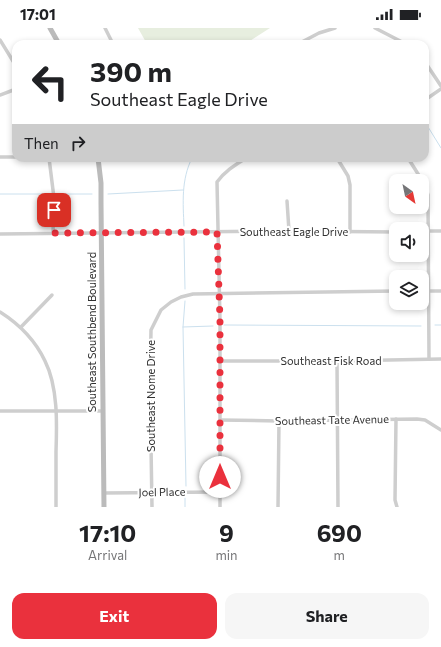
<!DOCTYPE html>
<html lang="en">
<head>
<meta charset="utf-8">
<style>
  :root { --surface:#fff; --page:#f6f6f6; --text:#202124; --muted:#757577; --accent:#ea313d }
  body { margin:0; font-family:Commissioner,sans-serif; background:var(--page); color:var(--text); height:100vh; display:flex; flex-direction:column; font-size:15px; white-space:nowrap }
  * { box-sizing:border-box; margin:0 }
  p { font-size:13px; color:var(--muted) }
  .icon { flex:none; width:22px; height:22px; fill:none; stroke:currentColor; stroke-width:2; stroke-linecap:round; stroke-linejoin:round }
  .map { position:relative; height:479px; overflow:hidden }
  .panel { display:flex; flex-direction:column; background:var(--surface); flex:1 }
  .panel>* { flex:none }
  .top-card { position:absolute; left:12px; top:12px; width:417px; height:122px; border-radius:12px; box-shadow:0 2px 6px #0003; background:#fff; color:var(--text); overflow:hidden }
  .needle { width:26px; rotate:147deg }
  .buttons { position:absolute; left:389px; top:146px; display:grid; gap:8px }
  .buttons a { display:grid; place-items:center; width:40px; height:40px; border-radius:8px; background:var(--surface); box-shadow:0 2px 6px #0003; font-size:20px }
  .pin { position:absolute; display:grid; place-items:center; width:34px; height:34px; color:#fff; margin:-17px; border-radius:8px; box-shadow:0 2px 6px #0006 }
  .me { position:absolute; width:44px; margin:-22px; rotate:0deg; stroke-linejoin:round; filter:drop-shadow(0 0 3px #0008) }
  .turn { display:flex; align-items:center; gap:14px; height:84px; padding:0 12px; font-size:18px }
  .turn .icon { width:52px; height:52px; stroke-width:2.5 }
  .turn b { display:block; font-size:28px; line-height:34px }
  .then { display:flex; align-items:center; height:38px; padding:0 12px; background:#0003; gap:8px; font-size:15px }
  .eta { display:flex; justify-content:space-evenly; align-items:center; height:68px; text-align:center }
  .eta b { font-size:24px; font-weight:700; line-height:28px }
  .cta { display:flex; gap:8px; margin-top:auto; padding:8px 12px }
  .cta a { flex:1; height:46px; border-radius:12px; background:var(--accent); color:#fff; font-size:16px; font-weight:700; line-height:46px; text-align:center }
  .cta a+a { background:var(--page); color:var(--text) }
  .status { display:flex; justify-content:space-between; align-items:center; height:28px; padding:0 20px; background:var(--surface); direction:ltr }
  .status svg { height:11px; fill:currentColor }
  .map>svg:first-child { display:block }
  .green { fill:#e7eedf }
  .lines { fill:none; stroke-linecap:round; stroke-linejoin:round }
  .stream { stroke:#cbe0ee; stroke-width:1 }
  .street { stroke:#cecece; stroke-width:3.5 }
  .secondary { stroke:#bbb; stroke-width:5 }
  .route { stroke:#ea313d; stroke-width:7; stroke-dasharray:0 12.6 }
  .labels { text-anchor:middle; stroke-width:4; stroke-linejoin:round; paint-order:stroke }
  .street-label { font-size:11px; fill:#313131; stroke:#fff }
</style>
</head>
<body>
<div class="status"><b>17:01</b><svg viewBox="0 0 49 12"><path d="M0 12V9h3v3zM5 12V6h3v6zM10 12V3h3v9zM15 12V0h3v12zM26 1h20v11H26zM47 4h2v5h-2z"/></svg></div>
<div class="map">
<svg width="441" height="479" viewBox="0 0 441 479">
  <rect width="100%" height="100%" fill="#fff"/>
  <!-- green -->
  <polygon class="green" points="138,0 270,0 245,16 147,16"/>
  <g class="lines">
    <!-- stream -->
    <g class="stream">
      <polyline points="425,94 441,120"/>
      <polyline points="0,166 44,166"/>
      <polyline points="58,166 92,166"/>
      <polyline points="108,166 183,162"/>
      <path d="M184 198C183 175 181 152 192 130"/>
      <polyline points="184,210 185,261"/>
      <polyline points="185,273 183,299 186,458"/>
      <polyline points="224,297 421,298"/>
      <polyline points="435,297 441,297"/>
      <polyline points="183,299 213,298"/>
      <polyline points="185,479 185,470"/>
    </g>
    <!-- street -->
    <g class="street">
      <polyline points="105,0 113,16"/>
      <polyline points="375,0 406,16"/>
      <polyline points="0,12 16,38"/>
      <polyline points="298,16 319,5 335,0"/>
      <polyline points="425,34 441,58"/>
      <polyline points="0,67 16,61"/>
      <polyline points="425,72 441,61"/>
      <polyline points="0,129 16,129"/>
      <polyline points="49,130 54,170 53,205"/>
      <polyline points="337,130 348,148 350,157 350,204"/>
      <polyline points="408,130 425,157 428,167 429,331"/>
      <polyline points="287,173 289,203"/>
      <polyline points="422,203 441,203"/>
      <polyline points="0,206 289,203 396,204"/>
      <polyline points="422,263 441,263"/>
      <path d="M0 284C19 296 35 312 45 333 58 359 57 395 56 424 56 442 56 461 56 479"/>
      <polyline points="21,299 52,267"/>
      <polyline points="220,333 337,333 441,331"/>
      <polyline points="337,333 338,479"/>
      <polyline points="0,383 103,383"/>
      <polyline points="396,391 395,472 397,479"/>
      <polyline points="220,392 279,393 417,391 425,392 441,402"/>
      <polyline points="104,465 220,464"/>
      <polyline points="152,479 150,356 151,302 161,282 171,274 181,269 193,266 396,263"/>
      <path d="M220 479V292L217 154C225 143 235 137 246 130"/>
      <polyline points="278,479 279,393"/>
    </g>
    <!-- secondary -->
    <g class="secondary">
      <polyline points="50,0 59,16"/>
      <polyline points="98,130 101,155 101,175 104,479"/>
    </g>
  </g>
  <g class="lines">
    <!-- route -->
    <polyline class="route" points="54,182 53,205 217,204 220,292 220,449"/>
  </g>
  <g class="labels">
    <!-- street labels -->
    <g class="street-label">
      <text x="294" y="208">Southeast Eagle Drive</text>
      <text transform="translate(92 304) rotate(-90)" y="4">Southeast Southbend Boulevard</text>
      <text x="331" y="337">Southeast Fisk Road</text>
      <text transform="translate(151 368) rotate(-90)" y="4">Southeast Nome Drive</text>
      <text transform="translate(332 392) rotate(-1)" y="4">Southeast Tate Avenue</text>
      <text transform="translate(162 464) rotate(-1)" y="4">Joel Place</text>
    </g>
  </g>
</svg>
<div class="buttons">
<a><svg class="needle" viewBox="-14 -14 28 28"><path d="M0-13l5 13h-10z" fill="#e53935"/><path d="M0 13l5-13h-10z" fill="#757577"/></svg></a>
<a><svg class="icon" aria-label="sound" viewBox="0 0 24 24"><path d="M4 9h4l5-4v14l-5-4H4zM17 9q2 3 0 6"/></svg></a>
<a><svg class="icon" aria-label="layers" viewBox="0 0 24 24"><path d="M12 4l9 5-9 5-9-5zM3 14l9 5 9-5"/></svg></a>
</div>
<div class="pin" style="left:54px;top:182px;background:#d93025"><svg class="icon" aria-label="arrive" viewBox="0 0 24 24"><path d="M6 21V4h12l-3 4 3 4H6"/></svg></div>
<svg class="me" style="left:220px;top:449px" viewBox="-20 -20 40 40"><circle r="19" fill="#fff"/><path d="M0-13L10 11 0 6-10 11z" fill="#ea313d"/></svg>
<div class="top-card">
<div class="turn"><svg class="icon" aria-label="left" viewBox="0 0 24 24"><path d="M17 20v-9H6M10 6l-5 5 5 5"/></svg><div><b>390 m</b>Southeast Eagle Drive</div></div>
<div class="then">Then<svg class="icon" aria-label="right" viewBox="0 0 24 24"><path d="M7 20v-9h11M14 6l5 5-5 5"/></svg></div>
</div>
</div>
<section class="panel">
<div class="eta">
<div><b>17:10</b><p>Arrival</p></div>
<div><b>9</b><p>min</p></div>
<div><b>690</b><p>m</p></div>
</div>
<div class="cta"><a>Exit</a><a>Share</a></div>
</section>
</body>
</html>
